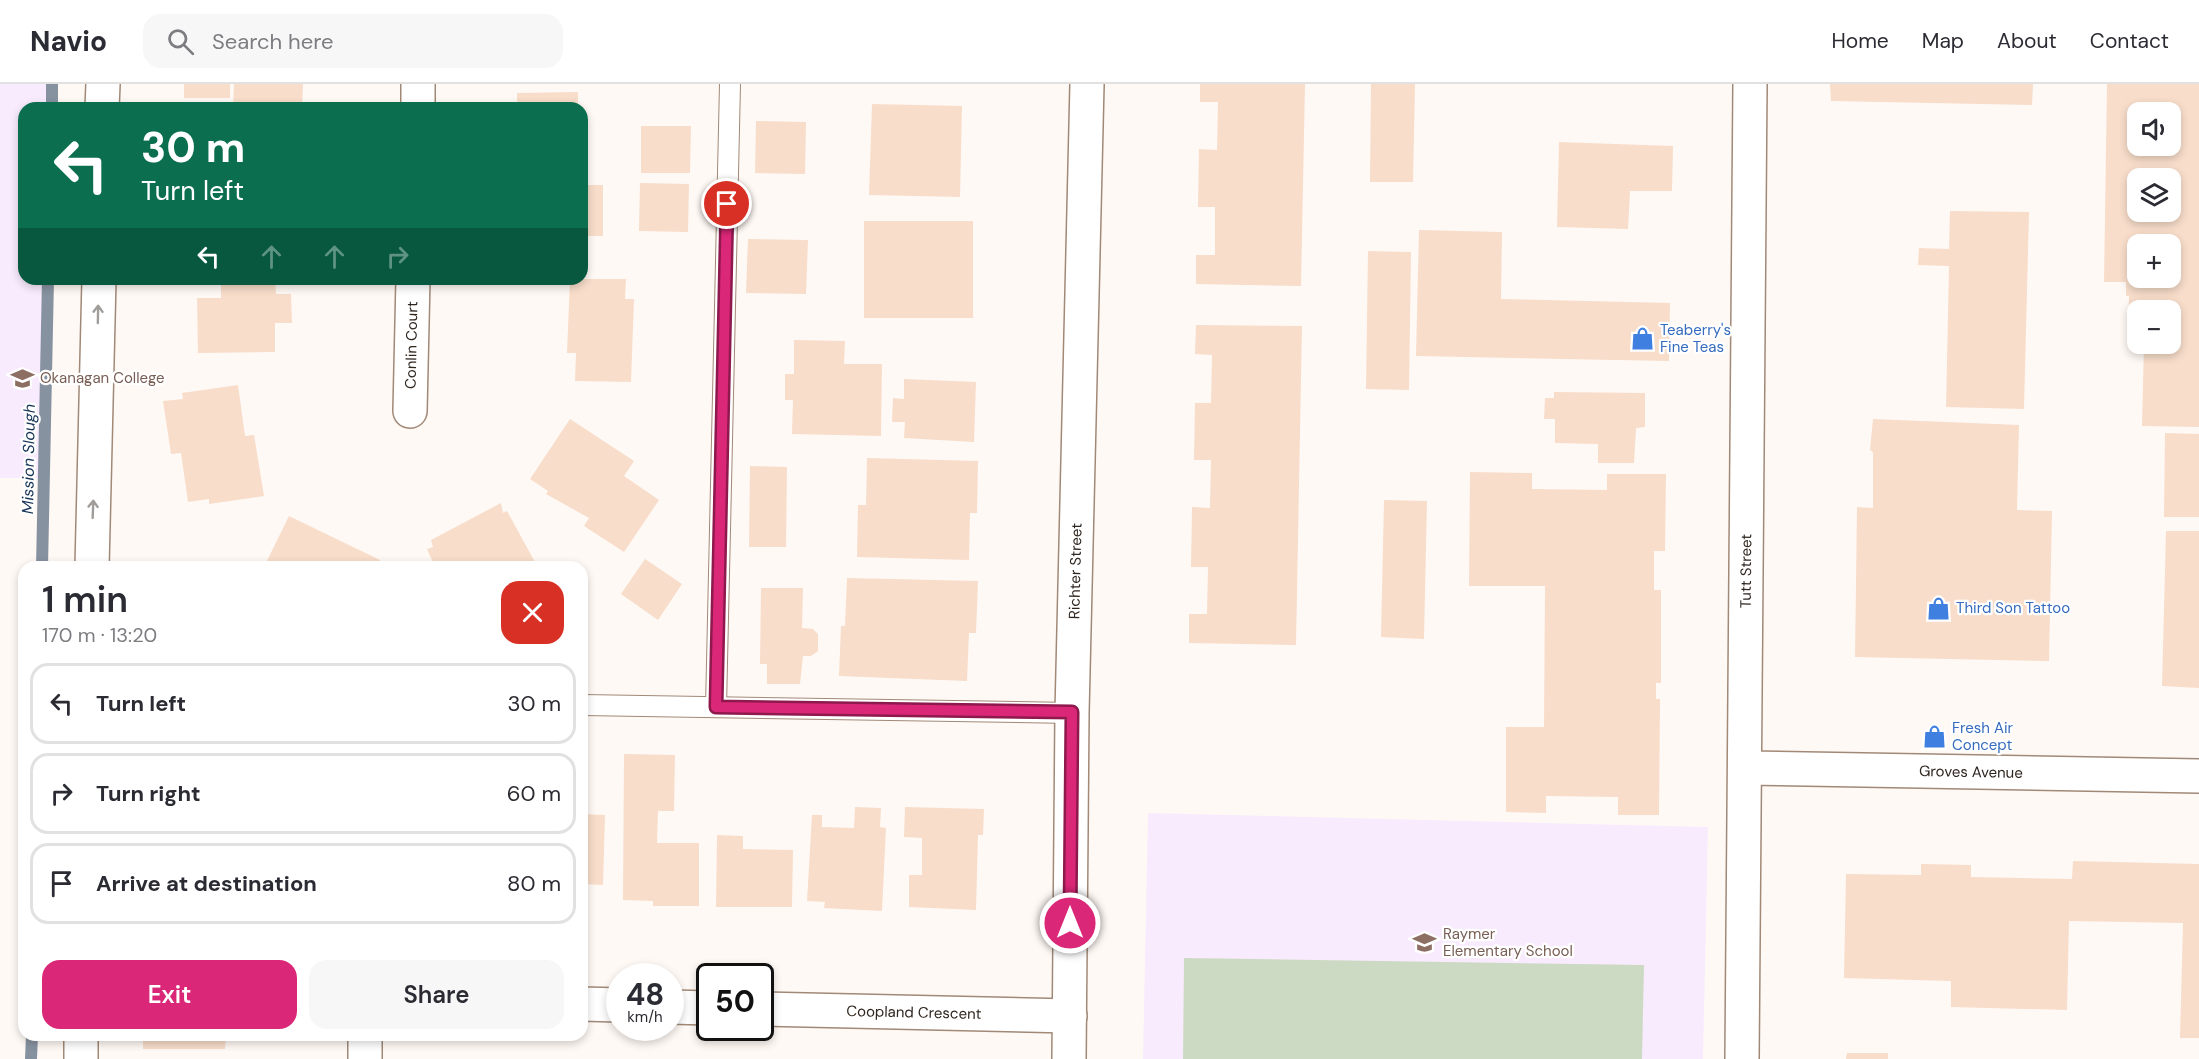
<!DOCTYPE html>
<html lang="en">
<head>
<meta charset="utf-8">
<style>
  :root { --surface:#fff; --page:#f7f7f7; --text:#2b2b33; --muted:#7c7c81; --line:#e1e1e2; --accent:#db2777 }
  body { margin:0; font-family:"DM Sans",sans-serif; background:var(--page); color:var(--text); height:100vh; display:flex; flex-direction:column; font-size:22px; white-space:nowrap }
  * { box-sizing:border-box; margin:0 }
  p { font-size:20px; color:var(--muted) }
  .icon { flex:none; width:33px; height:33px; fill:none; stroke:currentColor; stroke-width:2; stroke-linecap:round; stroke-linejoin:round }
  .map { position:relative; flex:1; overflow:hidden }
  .side { position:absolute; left:18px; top:477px; width:570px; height:480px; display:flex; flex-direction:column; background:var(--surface); border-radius:18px; box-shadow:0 3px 9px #0003 }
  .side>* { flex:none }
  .banner { position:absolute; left:18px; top:18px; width:570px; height:183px; border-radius:18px; box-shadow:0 3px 9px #0003; background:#0b6e4f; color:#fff; overflow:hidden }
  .controls { position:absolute; left:2127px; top:18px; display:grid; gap:12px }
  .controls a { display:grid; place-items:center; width:54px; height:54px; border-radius:12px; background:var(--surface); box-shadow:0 3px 9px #0003; font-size:30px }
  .speed { position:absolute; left:606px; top:879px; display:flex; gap:12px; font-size:30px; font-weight:700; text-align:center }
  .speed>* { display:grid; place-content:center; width:78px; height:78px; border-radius:50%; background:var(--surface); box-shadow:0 3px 9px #0003; line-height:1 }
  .speed small { font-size:15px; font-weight:400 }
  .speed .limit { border:3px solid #111; border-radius:9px; background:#fff; color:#111 }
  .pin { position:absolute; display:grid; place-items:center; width:51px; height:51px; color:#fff; margin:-26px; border:3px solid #fff; border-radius:50%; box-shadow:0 2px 6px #0007 }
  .me { position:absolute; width:66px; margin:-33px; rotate:0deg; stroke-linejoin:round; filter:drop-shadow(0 0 4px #0008) }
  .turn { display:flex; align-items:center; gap:21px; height:126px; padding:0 24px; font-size:27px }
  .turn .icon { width:78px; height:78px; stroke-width:2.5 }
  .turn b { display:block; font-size:42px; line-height:51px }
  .lanes { display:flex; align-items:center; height:57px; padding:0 24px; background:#0003; justify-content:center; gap:30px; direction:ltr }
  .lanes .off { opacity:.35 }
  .round { display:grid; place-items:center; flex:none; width:63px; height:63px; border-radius:18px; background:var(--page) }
  .headline { display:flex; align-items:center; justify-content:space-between; height:102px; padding:0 24px }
  h1 { font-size:36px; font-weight:600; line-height:45px }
  .cta { display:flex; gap:12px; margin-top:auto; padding:12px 24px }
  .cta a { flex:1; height:69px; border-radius:18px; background:var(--accent); color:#fff; font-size:24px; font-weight:600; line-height:69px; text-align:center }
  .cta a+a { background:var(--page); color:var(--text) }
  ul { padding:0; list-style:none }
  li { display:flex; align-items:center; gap:18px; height:81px; margin:0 12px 9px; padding:0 12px; border:3px solid var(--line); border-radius:18px }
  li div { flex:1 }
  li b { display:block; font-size:22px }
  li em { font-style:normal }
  header { display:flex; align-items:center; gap:36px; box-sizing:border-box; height:84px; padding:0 30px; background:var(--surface); border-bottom:2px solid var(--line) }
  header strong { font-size:28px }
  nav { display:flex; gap:33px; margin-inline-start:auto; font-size:21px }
  .search { width:420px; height:54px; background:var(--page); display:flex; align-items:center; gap:15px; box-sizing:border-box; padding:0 21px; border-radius:18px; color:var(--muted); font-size:22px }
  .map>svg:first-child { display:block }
  .education { fill:#f9ebfe }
  .green { fill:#cddac3 }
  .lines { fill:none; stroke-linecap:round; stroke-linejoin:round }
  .stream { stroke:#8792a1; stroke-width:12 }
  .building { fill:#f8ddca; fill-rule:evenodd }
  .service-casing { stroke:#a18977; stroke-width:22 }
  .minor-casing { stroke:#a18977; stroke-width:36 }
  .secondary-casing { stroke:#a18977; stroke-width:36 }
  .service { stroke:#fff; stroke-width:20 }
  .minor { stroke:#fff; stroke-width:33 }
  .secondary { stroke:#fff; stroke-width:33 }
  .oneway { stroke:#a19d9a }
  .route-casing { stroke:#8e194d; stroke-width:15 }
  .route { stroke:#db2777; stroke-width:10 }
  .labels { text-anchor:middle; stroke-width:4.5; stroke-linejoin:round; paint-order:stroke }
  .shop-label { font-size:15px; fill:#366cbe; stroke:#fff; text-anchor:start }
  .street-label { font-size:15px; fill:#2e251e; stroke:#fff }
  .education-label { font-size:15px; fill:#785e54; stroke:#fff; text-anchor:start }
  .water-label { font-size:16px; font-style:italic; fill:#163456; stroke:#fff }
</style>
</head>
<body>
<header>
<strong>Navio</strong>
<div class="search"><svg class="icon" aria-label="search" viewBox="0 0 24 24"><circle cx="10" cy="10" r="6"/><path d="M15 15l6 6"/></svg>Search here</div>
<nav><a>Home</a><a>Map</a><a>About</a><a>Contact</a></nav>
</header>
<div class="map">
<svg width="2199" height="975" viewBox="0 0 2199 975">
  <rect width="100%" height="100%" fill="#fff9f5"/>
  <!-- education -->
  <g class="education">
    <polygon points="0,0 48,0 48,24 24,24 24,195 45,195 42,394 0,394"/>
    <polygon points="1148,729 1708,743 1703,975 1143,975"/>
  </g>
  <!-- green -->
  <polygon class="green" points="1184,874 1644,881 1642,975 1183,975"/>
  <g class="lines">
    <!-- stream -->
    <g class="stream">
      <polyline points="52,24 52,0"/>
      <polyline points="42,483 48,195"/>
      <polyline points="31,975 32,951"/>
    </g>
  </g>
  <!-- building -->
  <g class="building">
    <rect x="184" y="0" width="46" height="14"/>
    <polygon points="234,0 303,0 302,24 233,24"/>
    <polygon points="1200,0 1305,0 1301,202 1196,200 1196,171 1215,171 1215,123 1198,123 1199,65 1217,66 1218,18 1200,18"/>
    <polygon points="1371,0 1415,0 1413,98 1370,98"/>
    <polygon points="1830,0 2033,0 2032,21 1831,17"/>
    <path d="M2107 0H2199V343L2142 342 2144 260H2170V226H2138V249H2128L2129 212H2126V198H2104ZM2138 28H2170V62H2138ZM2138 94H2170V128H2138ZM2138 160H2170V194H2138Z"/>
    <polygon points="578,8 578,24 517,24 517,9"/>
    <polygon points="872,20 962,22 960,113 869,111"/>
    <polygon points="756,37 806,38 805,90 755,89"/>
    <polygon points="641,42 691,42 690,89 641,89"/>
    <polygon points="1559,58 1673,62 1672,107 1630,107 1628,145 1557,143"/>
    <polygon points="640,99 689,100 688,148 639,147"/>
    <rect x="582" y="101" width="21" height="51"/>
    <polygon points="1950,127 2029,128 2024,325 1946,323 1949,182 1918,181 1919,164 1949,165"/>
    <rect x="864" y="137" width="109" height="97"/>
    <polygon points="1419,146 1502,148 1501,215 1670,219 1669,277 1416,272"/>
    <polygon points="748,155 808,156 806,210 746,209"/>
    <polygon points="1368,167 1411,168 1409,306 1366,305"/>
    <polygon points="221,195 275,195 276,210 291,210 292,239 275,239 275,268 198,269 197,214 221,214"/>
    <polygon points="570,195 626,195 625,215 634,215 631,298 575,297 576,269 567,269"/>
    <polygon points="1196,241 1302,242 1296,561 1189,559 1189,530 1207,530 1208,483 1191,483 1192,423 1210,424 1211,376 1194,376 1195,319 1211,319 1212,271 1195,270"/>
    <polygon points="794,256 845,257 844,280 882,280 881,352 792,350 793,316 785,316 785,290 794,290"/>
    <polygon points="904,295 976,298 974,358 904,354 905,338 892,338 893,314 904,315"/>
    <polygon points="238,301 245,352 254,351 264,412 209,420 209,415 188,418 181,369 171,370 163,317 183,315 182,309"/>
    <polygon points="1554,308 1645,309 1645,343 1636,344 1634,379 1598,379 1598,360 1555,359 1555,335 1544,335 1545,314 1554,314"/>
    <polygon points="570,335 634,377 624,392 659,416 624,468 584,442 589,434 546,410 548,407 530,395"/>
    <polygon points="1873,335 2019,341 2017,426 2052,427 2049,577 1855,573 1857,423 1873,424 1873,368 1870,366"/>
    <polygon points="2165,349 2199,350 2199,433 2164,433"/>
    <polygon points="867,374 978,377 977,429 970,429 969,476 857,473 858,421 866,421"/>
    <polygon points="750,382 787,383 786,463 749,463"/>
    <polygon points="1470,388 1532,389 1532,405 1607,406 1607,390 1666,390 1665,467 1654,467 1654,506 1661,506 1661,599 1656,599 1656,615 1660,615 1659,731 1618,731 1618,713 1546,712 1546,729 1506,728 1506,643 1544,643 1545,502 1469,502"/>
    <polygon points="1384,416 1427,417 1424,555 1381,553"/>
    <polygon points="501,419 503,429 507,427 536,480 529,483 435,483 427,465 433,463 431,456"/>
    <polygon points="289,432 380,476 377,483 264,483"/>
    <polygon points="2166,447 2199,447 2199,604 2162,602"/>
    <polygon points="645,475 682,500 658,536 621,510"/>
    <polygon points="847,494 978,497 976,549 969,549 967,597 839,592 841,542 845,542"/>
    <polygon points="761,504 803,504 802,544 813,545 818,550 818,567 811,572 803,572 800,600 767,600 767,580 760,580"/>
    <polygon points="624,670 675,671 674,727 658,727 657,759 699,759 699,822 653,822 653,817 623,816"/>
    <polygon points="855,723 881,724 880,743 886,744 882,827 824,824 825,818 807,817 812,731 822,731 822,743 854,744"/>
    <polygon points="905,723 984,725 983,751 978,751 976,826 909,823 909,791 922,791 922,754 904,753"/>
    <polygon points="582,730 605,731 603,801 582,800"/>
    <polygon points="717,751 743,752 743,765 793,766 792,823 716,823"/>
    <polygon points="2073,777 2199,780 2199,954 2180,954 2183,839 2069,837 2067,926 1951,923 1951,897 1844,894 1846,790 1921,791 1921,780 1971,781 1971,793 2072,795"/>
    <polygon points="143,951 226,951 225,965 143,965"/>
    <polygon points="1847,969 1888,969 1888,975 1846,975"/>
  </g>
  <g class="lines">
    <defs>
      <g id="service">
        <polyline points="582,621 1072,629"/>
        <polyline points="716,623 730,0"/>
      </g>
      <g id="minor">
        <polyline points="102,24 103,0"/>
        <polyline points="418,24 418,0"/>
        <path id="s1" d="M410 327 413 195"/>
        <polyline points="92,483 99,195"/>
        <path id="s2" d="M1745 684 2199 692"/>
        <polyline points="582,920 620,921"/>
        <polyline points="670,923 710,924"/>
        <path id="s3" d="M760 925 1070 932"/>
        <polyline points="81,975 81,951"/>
        <polyline points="365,975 365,951"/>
        <path id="s4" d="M1742 975 1750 0"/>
      </g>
      <g id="secondary">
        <path id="s5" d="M1069 975 1072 629 1087 0"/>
      </g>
    </defs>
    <!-- service casing -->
    <use href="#service" class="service-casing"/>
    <!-- minor casing -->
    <use href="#minor" class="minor-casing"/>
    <!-- secondary casing -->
    <use href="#secondary" class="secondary-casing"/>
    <!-- service -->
    <use href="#service" class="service"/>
    <!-- minor -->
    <use href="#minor" class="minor"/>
    <!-- secondary -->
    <use href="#secondary" class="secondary"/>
  </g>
  <!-- one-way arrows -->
  <defs><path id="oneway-shaft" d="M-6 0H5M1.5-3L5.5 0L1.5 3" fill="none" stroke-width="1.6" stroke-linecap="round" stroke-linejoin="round" transform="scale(1.5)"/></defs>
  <g class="oneway">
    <use href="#oneway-shaft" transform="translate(98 230) rotate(-89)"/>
    <use href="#oneway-shaft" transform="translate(93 425) rotate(-88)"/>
  </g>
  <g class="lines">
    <defs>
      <polyline id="route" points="727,120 716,623 1072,628 1070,839"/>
    </defs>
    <!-- route casing -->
    <use href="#route" class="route-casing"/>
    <!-- route -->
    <use href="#route" class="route"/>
  </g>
  <!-- icons -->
  <defs>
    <symbol id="shop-bare" viewBox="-9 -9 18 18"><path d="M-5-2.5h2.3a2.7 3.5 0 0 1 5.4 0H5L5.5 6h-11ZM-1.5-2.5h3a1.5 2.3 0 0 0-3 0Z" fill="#3f7fe0" stroke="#fff" stroke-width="2.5" paint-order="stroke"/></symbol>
    <symbol id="university-bare" viewBox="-9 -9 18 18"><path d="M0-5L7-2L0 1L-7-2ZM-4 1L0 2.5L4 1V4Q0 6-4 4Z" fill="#8d6e63" stroke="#fff" stroke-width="2.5" paint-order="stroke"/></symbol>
    <symbol id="school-bare" viewBox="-9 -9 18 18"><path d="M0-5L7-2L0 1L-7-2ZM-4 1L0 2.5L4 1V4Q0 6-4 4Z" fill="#8d6e63" stroke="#fff" stroke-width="2.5" paint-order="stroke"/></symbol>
  </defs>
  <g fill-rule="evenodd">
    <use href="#shop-bare" x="1626" y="238" width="33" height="33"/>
    <use href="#university-bare" x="6" y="278" width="33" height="33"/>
    <use href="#shop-bare" x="1922" y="508" width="33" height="33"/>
    <use href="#shop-bare" x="1918" y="636" width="33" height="33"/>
    <use href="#school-bare" x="1408" y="842" width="33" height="33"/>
  </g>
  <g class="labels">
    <!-- shop labels -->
    <g class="shop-label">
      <text x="1660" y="251">Teaberry's<tspan x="1660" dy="17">Fine Teas</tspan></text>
      <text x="1956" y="529">Third Son Tattoo</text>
      <text x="1952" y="649">Fresh Air<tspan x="1952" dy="17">Concept</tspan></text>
    </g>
    <!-- street labels -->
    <g class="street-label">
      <text dy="5" stroke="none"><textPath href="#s1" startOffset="66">Conlin Court</textPath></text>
      <text dy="5" stroke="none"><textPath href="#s5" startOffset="488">Richter Street</textPath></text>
      <text dy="5" stroke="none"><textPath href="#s4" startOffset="488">Tutt Street</textPath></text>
      <text dy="5" stroke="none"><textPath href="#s2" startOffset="226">Groves Avenue</textPath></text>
      <text dy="5" stroke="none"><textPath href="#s3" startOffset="154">Coopland Crescent</textPath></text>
    </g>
    <!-- education labels -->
    <g class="education-label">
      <text x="40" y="299">Okanagan College</text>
      <text x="1443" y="855">Raymer<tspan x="1443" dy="17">Elementary School</tspan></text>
    </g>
    <!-- water labels -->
    <g class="water-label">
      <text transform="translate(28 375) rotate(-89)" y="6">Mission Slough</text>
    </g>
  </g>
</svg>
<div class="controls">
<a><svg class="icon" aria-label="sound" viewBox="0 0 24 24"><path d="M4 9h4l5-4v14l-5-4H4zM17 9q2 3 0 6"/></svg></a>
<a><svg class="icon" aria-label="layers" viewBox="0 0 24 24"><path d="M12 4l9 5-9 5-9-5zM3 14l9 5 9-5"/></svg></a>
<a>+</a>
<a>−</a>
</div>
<div class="speed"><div>48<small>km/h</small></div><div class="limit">50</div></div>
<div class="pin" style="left:727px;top:120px;background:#d93025"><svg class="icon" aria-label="arrive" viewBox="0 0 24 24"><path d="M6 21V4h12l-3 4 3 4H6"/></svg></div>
<svg class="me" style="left:1070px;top:839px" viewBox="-20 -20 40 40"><circle r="17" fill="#db2777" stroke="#fff" stroke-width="3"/><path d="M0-11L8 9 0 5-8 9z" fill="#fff"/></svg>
<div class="banner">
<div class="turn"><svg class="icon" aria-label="left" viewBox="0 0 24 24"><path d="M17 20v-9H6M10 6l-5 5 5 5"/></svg><div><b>30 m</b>Turn left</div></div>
<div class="lanes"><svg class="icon" aria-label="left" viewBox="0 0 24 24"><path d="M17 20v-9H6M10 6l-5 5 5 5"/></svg><svg class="icon off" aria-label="ahead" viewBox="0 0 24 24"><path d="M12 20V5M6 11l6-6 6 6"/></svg><svg class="icon off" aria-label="ahead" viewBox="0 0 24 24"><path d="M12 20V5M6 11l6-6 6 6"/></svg><svg class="icon off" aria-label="right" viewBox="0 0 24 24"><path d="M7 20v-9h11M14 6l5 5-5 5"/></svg></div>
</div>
<section class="side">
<div class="headline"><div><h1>1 min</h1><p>170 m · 13:20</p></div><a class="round" style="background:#d93025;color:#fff"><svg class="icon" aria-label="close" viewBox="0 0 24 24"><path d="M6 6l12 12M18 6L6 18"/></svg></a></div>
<ul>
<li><svg class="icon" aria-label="left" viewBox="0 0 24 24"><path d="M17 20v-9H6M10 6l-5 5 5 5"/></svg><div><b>Turn left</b></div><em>30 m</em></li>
<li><svg class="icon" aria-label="right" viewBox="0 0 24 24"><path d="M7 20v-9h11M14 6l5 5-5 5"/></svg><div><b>Turn right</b></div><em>60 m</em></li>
<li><svg class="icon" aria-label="arrive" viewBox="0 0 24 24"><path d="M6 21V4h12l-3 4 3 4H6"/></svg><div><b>Arrive at destination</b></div><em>80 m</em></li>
</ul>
<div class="cta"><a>Exit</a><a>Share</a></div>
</section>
</div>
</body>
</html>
